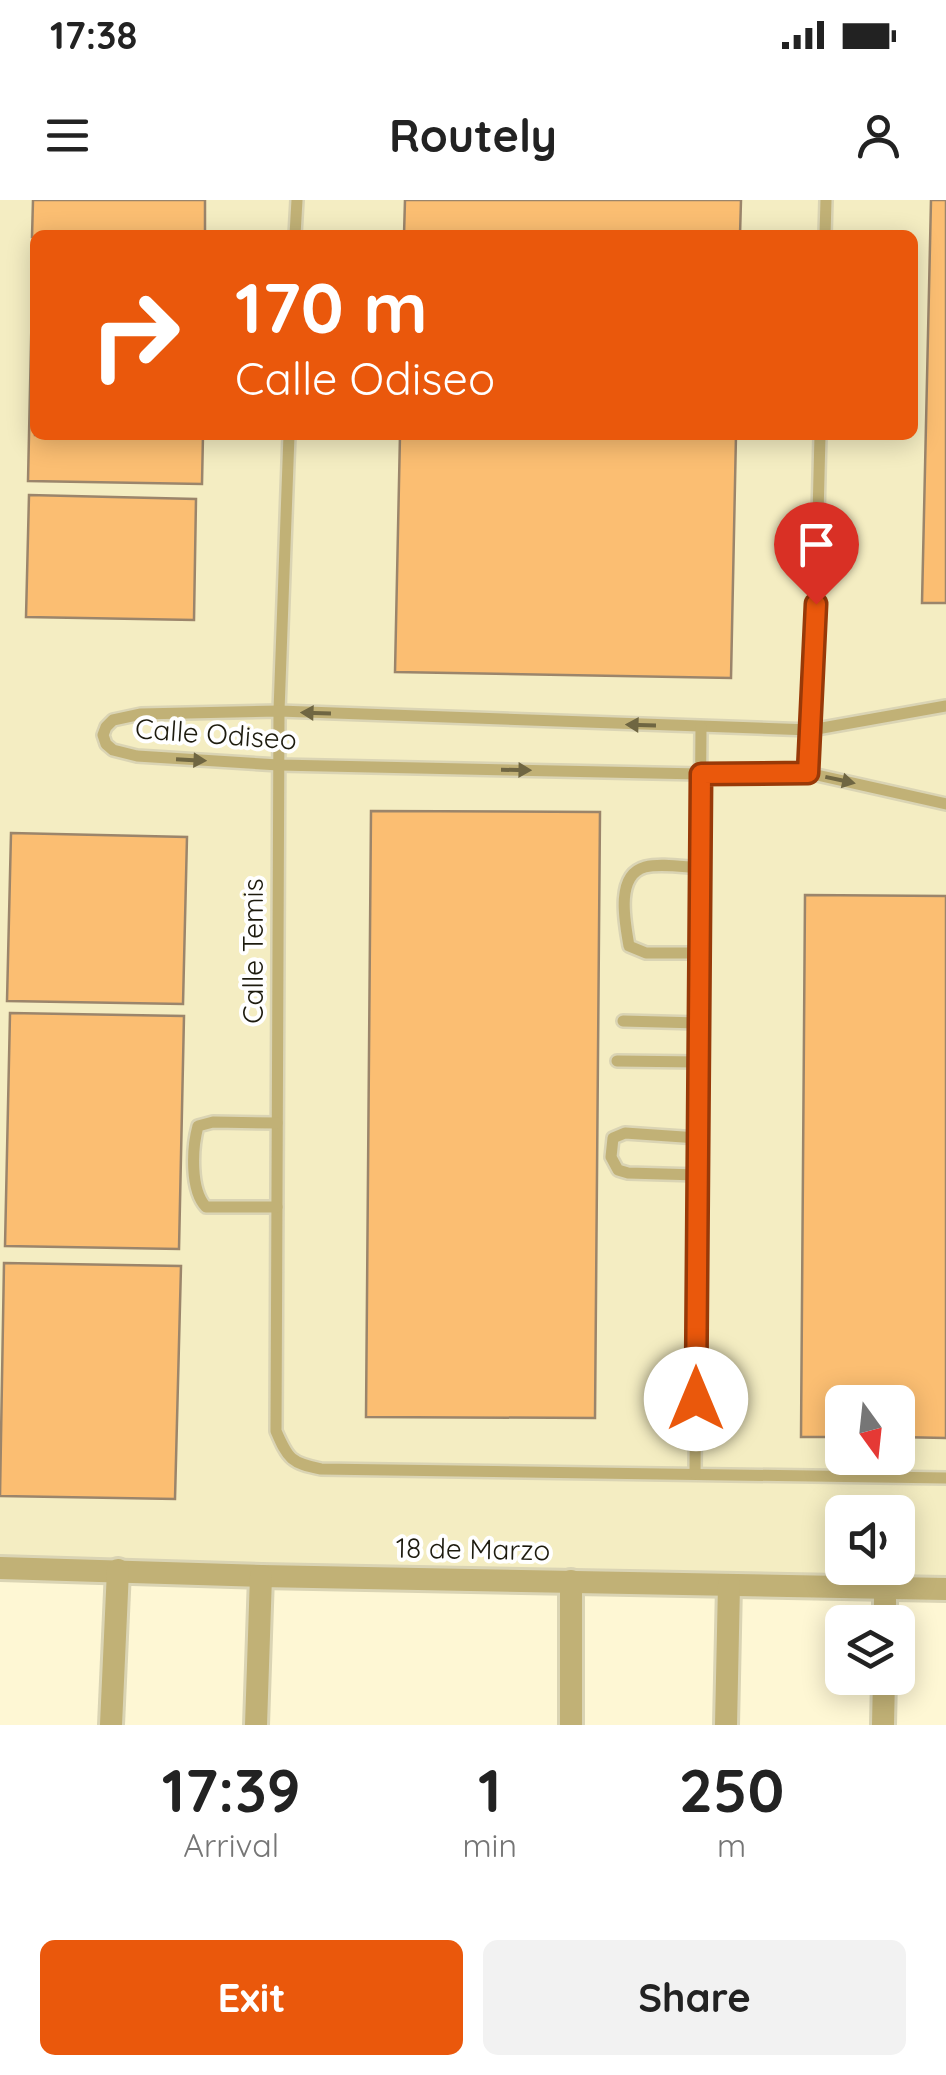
<!DOCTYPE html>
<html lang="en">
<head>
<meta charset="utf-8">
<style>
  :root { --surface:#fff; --page:#f2f2f2; --text:#222; --muted:#767676; --accent:#ea580c }
  body { margin:0; font-family:Quicksand,sans-serif; background:var(--page); color:var(--text); height:100vh; display:flex; flex-direction:column; font-size:38px; white-space:nowrap }
  * { box-sizing:border-box; margin:0 }
  p { font-size:32px; color:var(--muted) }
  .icon { flex:none; width:55px; height:55px; fill:none; stroke:currentColor; stroke-width:2; stroke-linecap:round; stroke-linejoin:round }
  .map { position:relative; height:1525px; overflow:hidden }
  .panel { display:flex; flex-direction:column; background:var(--surface); flex:1 }
  .panel>* { flex:none }
  .guide { position:absolute; left:30px; top:30px; width:888px; height:210px; border-radius:15px; box-shadow:0 5px 25px #0003; background:#ea580c; color:#fff; overflow:hidden }
  .needle { width:65px; rotate:165deg }
  .controls { position:absolute; left:825px; top:1185px; display:grid; gap:20px }
  .controls a { display:grid; place-items:center; width:90px; height:90px; border-radius:15px; background:var(--surface); box-shadow:0 5px 25px #0003; font-size:50px }
  .pin { position:absolute; display:grid; place-items:center; width:85px; height:85px; color:#fff; margin:-102px -42px; border-radius:50% 50% 50% 0; rotate:-45deg; box-shadow:0 0 10px #0007 }
  .pin .icon { rotate:45deg }
  .me { position:absolute; width:110px; margin:-55px; rotate:0deg; stroke-linejoin:round; filter:drop-shadow(0 0 8px #0008) }
  .turn { display:flex; align-items:center; gap:35px; height:210px; padding:0 40px; font-size:45px }
  .turn .icon { width:130px; height:130px; stroke-width:2.5 }
  .turn b { display:block; font-size:70px; line-height:85px }
  .eta { display:flex; justify-content:space-evenly; align-items:center; height:170px; text-align:center }
  .eta b { font-size:60px; font-weight:800; line-height:70px }
  .cta { display:flex; gap:20px; margin-top:auto; padding:20px 40px }
  .cta a { flex:1; height:115px; border-radius:15px; background:var(--accent); color:#fff; font-size:40px; font-weight:800; line-height:115px; text-align:center }
  .cta a+a { background:var(--page); color:var(--text) }
  .status { display:flex; justify-content:space-between; align-items:center; height:70px; padding:0 50px; background:var(--surface); direction:ltr }
  .status svg { height:28px; fill:currentColor }
  header { display:flex; justify-content:space-between; align-items:center; height:130px; padding:0 40px; background:var(--surface); font-size:45px; font-weight:800 }
  .map>svg:first-child { display:block }
  .built { fill:#f4edc2; fill-rule:evenodd }
  .building { fill:#fbbe72; stroke:#9b856b; stroke-width:2.5 }
  .lines { fill:none; stroke-linecap:round; stroke-linejoin:round }
  .service-casing { stroke:#dad4b4; stroke-width:16 }
  .minor-casing { stroke:#dad4b4; stroke-width:28 }
  .service { stroke:#c1b176; stroke-width:11 }
  .minor { stroke:#c1b176; stroke-width:22 }
  .oneway { fill:#6f6642 }
  .route-casing { stroke:#983908; stroke-width:25 }
  .route { stroke:#ea580c; stroke-width:18 }
  .labels { text-anchor:middle; stroke-width:8; stroke-linejoin:round; paint-order:stroke }
  .street-label { font-size:28px; fill:#1d1b0e; stroke:#fff }
</style>
</head>
<body>
<div class="status"><b>17:38</b><svg viewBox="0 0 49 12"><path d="M0 12V9h3v3zM5 12V6h3v6zM10 12V3h3v9zM15 12V0h3v12zM26 1h20v11H26zM47 4h2v5h-2z"/></svg></div>
<header><svg class="icon" aria-label="menu" viewBox="0 0 24 24"><path d="M4 6h16M4 12h16M4 18h16"/></svg>Routely<svg class="icon" aria-label="person" viewBox="0 0 24 24"><circle cx="12" cy="8" r="4"/><path d="M4 21q1-7 8-7t8 7"/></svg></header>
<div class="map">
<svg width="946" height="1525" viewBox="0 0 946 1525">
  <rect width="100%" height="100%" fill="#fef7d4"/>
  <!-- built -->
  <path class="built" d="M0 0H946V1388L0 1359ZM35 35H912V235H35ZM842 1202H898V1258H842ZM842 1312H898V1368H842Z"/>
  <!-- building -->
  <g class="building">
    <polygon points="33,0 205,0 205,35 32,37"/>
    <polygon points="405,0 741,0 740,35 404,35"/>
    <polygon points="931,0 946,0 946,403 922,403"/>
    <polygon points="33,53 35,53 35,235 203,235 202,284 28,281"/>
    <polygon points="400,235 736,235 731,478 395,472"/>
    <polygon points="29,295 196,299 194,420 26,417"/>
    <polygon points="371,611 600,612 595,1218 366,1217"/>
    <polygon points="11,633 187,637 183,804 7,801"/>
    <polygon points="805,695 946,696 946,1238 898,1237 898,1202 842,1202 842,1237 801,1237"/>
    <polygon points="10,813 184,816 179,1049 5,1046"/>
    <polygon points="4,1063 181,1066 175,1299 0,1296"/>
  </g>
  <g class="lines">
    <defs>
      <g id="service">
        <polyline points="295,35 297,0"/>
        <polyline points="825,35 826,0"/>
        <path d="M289 235 279 511 276 1231C288 1259 291 1263 321 1269L946 1278"/>
        <polyline points="946,506 811,530 279,511 141,514 113,520 106,527 103,535 106,544 113,550 137,556 279,565 701,574 808,573 946,604"/>
        <polyline points="808,573 815,437 820,235"/>
        <path d="M700 753H646L629 746C625 723 615 675 645 667 661 663 683 667 701 668"/>
        <polyline points="623,821 699,823"/>
        <polyline points="617,861 699,862"/>
        <polyline points="698,975 628,973 618,970 611,957 613,938 625,933 698,938"/>
        <path d="M277 1007H206C190 990 192 948 198 926L213 922 277 923"/>
        <polyline points="695,1274 701,527"/>
      </g>
      <g id="minor">
        <polyline points="0,1368 261,1376 946,1389"/>
        <polyline points="885,1422 885,1388"/>
        <polyline points="111,1525 118,1370"/>
        <polyline points="256,1525 261,1376"/>
        <polyline points="571,1525 571,1381"/>
        <polyline points="726,1525 729,1385"/>
        <polyline points="883,1525 884,1478"/>
      </g>
    </defs>
    <!-- service casing -->
    <use href="#service" class="service-casing"/>
    <!-- minor casing -->
    <use href="#minor" class="minor-casing"/>
    <!-- service -->
    <use href="#service" class="service"/>
    <!-- minor -->
    <use href="#minor" class="minor"/>
  </g>
  <!-- one-way arrows -->
  <defs><path id="oneway-solid" d="M-6-.8H1V-3.2L6.5 0L1 3.2V.8H-6Z" transform="scale(2.5)"/></defs>
  <g class="oneway">
    <use href="#oneway-solid" transform="translate(316 513) rotate(-178)"/>
    <use href="#oneway-solid" transform="translate(641 525) rotate(-178)"/>
    <use href="#oneway-solid" transform="translate(191 560) rotate(3)"/>
    <use href="#oneway-solid" transform="translate(516 570) rotate(1)"/>
    <use href="#oneway-solid" transform="translate(840 580) rotate(12)"/>
  </g>
  <g class="lines">
    <defs>
      <polyline id="route" points="696,1199 701,574 808,573 816,404"/>
    </defs>
    <!-- route casing -->
    <use href="#route" class="route-casing"/>
    <!-- route -->
    <use href="#route" class="route"/>
  </g>
  <g class="labels">
    <!-- street labels -->
    <g class="street-label">
      <text transform="translate(216 534) rotate(4)" y="10">Calle Odiseo</text>
      <text transform="translate(253 751) rotate(-90)" y="10">Calle Temis</text>
      <text transform="translate(473 1349) rotate(1)" y="10">18 de Marzo</text>
    </g>
  </g>
</svg>
<div class="controls">
<a><svg class="needle" viewBox="-14 -14 28 28"><path d="M0-13l5 13h-10z" fill="#e53935"/><path d="M0 13l5-13h-10z" fill="#767676"/></svg></a>
<a><svg class="icon" aria-label="sound" viewBox="0 0 24 24"><path d="M4 9h4l5-4v14l-5-4H4zM17 9q2 3 0 6"/></svg></a>
<a><svg class="icon" aria-label="layers" viewBox="0 0 24 24"><path d="M12 4l9 5-9 5-9-5zM3 14l9 5 9-5"/></svg></a>
</div>
<div class="pin" style="left:816px;top:404px;background:#d93025"><svg class="icon" aria-label="arrive" viewBox="0 0 24 24"><path d="M6 21V4h12l-3 4 3 4H6"/></svg></div>
<svg class="me" style="left:696px;top:1199px" viewBox="-20 -20 40 40"><circle r="19" fill="#fff"/><path d="M0-13L10 11 0 6-10 11z" fill="#ea580c"/></svg>
<div class="guide">
<div class="turn"><svg class="icon" aria-label="right" viewBox="0 0 24 24"><path d="M7 20v-9h11M14 6l5 5-5 5"/></svg><div><b>170 m</b>Calle Odiseo</div></div>
</div>
</div>
<section class="panel">
<div class="eta">
<div><b>17:39</b><p>Arrival</p></div>
<div><b>1</b><p>min</p></div>
<div><b>250</b><p>m</p></div>
</div>
<div class="cta"><a>Exit</a><a>Share</a></div>
</section>
</body>
</html>
